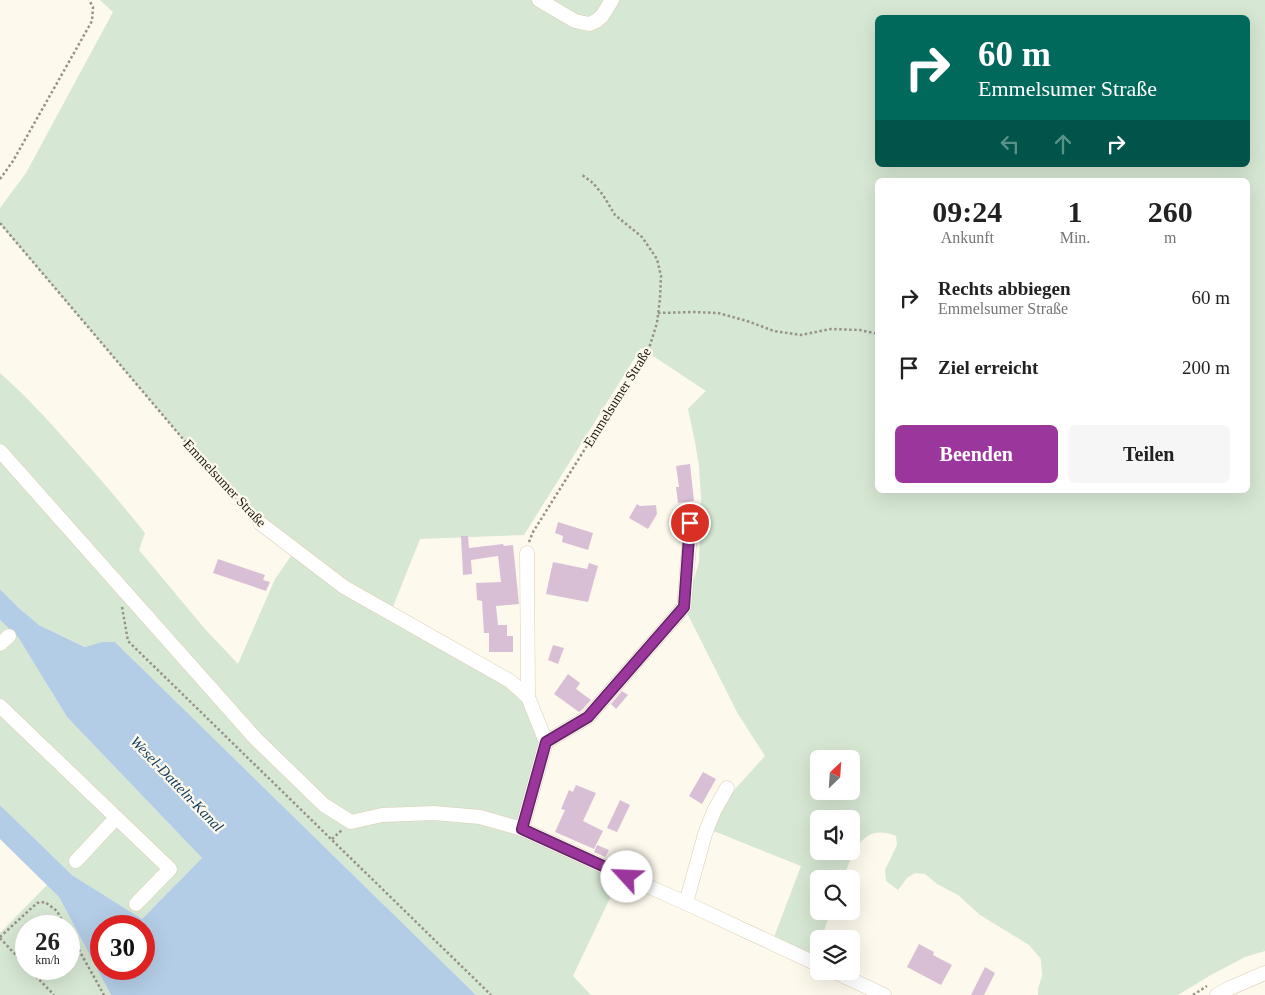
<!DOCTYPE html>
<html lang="de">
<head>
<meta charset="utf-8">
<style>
  :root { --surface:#fff; --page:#f6f6f6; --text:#222; --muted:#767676; --accent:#9b379c }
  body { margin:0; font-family:"Times New Roman",serif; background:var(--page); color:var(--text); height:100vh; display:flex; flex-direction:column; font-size:19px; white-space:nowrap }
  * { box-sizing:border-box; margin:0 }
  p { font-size:16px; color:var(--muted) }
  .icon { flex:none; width:28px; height:28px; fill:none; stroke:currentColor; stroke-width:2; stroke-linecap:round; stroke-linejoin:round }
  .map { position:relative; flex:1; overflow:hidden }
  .sheet { position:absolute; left:875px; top:178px; width:375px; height:315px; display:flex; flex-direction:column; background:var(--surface); border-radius:8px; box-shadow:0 5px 20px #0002 }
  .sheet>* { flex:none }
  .guide { position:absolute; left:875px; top:15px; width:375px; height:152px; border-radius:8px; box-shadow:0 5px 20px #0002; background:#00695c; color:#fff; overflow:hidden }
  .needle { width:32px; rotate:25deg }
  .fabs { position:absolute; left:810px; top:750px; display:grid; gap:10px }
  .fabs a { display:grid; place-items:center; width:50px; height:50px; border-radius:8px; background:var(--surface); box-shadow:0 5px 20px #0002; font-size:25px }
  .speed { position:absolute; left:15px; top:915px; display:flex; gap:10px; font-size:25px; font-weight:700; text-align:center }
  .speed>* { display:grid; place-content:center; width:65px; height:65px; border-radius:50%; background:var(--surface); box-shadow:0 5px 20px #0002; line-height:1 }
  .speed small { font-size:12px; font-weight:400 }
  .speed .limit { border:8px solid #d22; background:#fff; color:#111 }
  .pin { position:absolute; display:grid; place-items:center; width:42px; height:42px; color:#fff; margin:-21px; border:2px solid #fff; border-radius:50%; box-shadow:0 1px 5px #0007 }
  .me { position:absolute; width:55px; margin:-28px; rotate:295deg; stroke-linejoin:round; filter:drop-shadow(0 0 4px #0008) }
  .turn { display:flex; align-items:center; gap:18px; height:105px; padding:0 20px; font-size:22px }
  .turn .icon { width:65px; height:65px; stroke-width:2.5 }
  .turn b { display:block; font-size:35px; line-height:42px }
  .lanes { display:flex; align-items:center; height:48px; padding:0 20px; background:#0003; justify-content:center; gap:25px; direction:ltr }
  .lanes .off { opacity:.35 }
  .eta { display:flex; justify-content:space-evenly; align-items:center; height:85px; text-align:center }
  .eta b { font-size:30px; font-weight:600; line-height:35px }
  .primary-button { display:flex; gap:10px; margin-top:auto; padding:10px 20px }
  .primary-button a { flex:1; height:58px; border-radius:8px; background:var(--accent); color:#fff; font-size:20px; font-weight:600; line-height:58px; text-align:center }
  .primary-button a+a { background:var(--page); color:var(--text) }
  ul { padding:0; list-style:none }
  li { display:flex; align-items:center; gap:15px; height:70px; padding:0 20px }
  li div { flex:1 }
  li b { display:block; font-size:19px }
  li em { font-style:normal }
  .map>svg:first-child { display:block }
  .green { fill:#d6e7d3; fill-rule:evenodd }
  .water { fill:#b3cde6; fill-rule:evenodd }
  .building { fill:#d9bfd5 }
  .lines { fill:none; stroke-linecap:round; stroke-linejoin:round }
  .minor-casing { stroke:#dccfb2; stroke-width:15 }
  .path { stroke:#979287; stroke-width:2.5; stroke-dasharray:2.5 2.5; stroke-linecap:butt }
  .minor { stroke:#fff; stroke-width:14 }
  .route-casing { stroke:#652465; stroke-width:12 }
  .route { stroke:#9b379c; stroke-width:9 }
  .labels { text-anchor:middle; stroke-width:4.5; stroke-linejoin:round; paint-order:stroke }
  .street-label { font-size:14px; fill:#1d180e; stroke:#fef9ed }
  .water-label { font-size:15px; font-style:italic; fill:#103c5d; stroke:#fef9ed }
</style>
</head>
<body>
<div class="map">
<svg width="1265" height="995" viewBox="0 0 1265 995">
  <rect width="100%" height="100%" fill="#fef9ed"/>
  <!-- green -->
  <g class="green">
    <path d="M100 0H1265V951L1245 957 1211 975 1178 995H1038V989L1042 976 1041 959 1029 945 980 915 958 895 937 884 925 874 915 873 907 878 898 890 886 881 885 870 897 845 896 836C862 822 853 853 843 879H819V911H831L821 939H819V945L815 955 774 937 801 866 711 830 716 814 735 789 765 756 738 714 684 607 693 583 699 562 700 532 701 498 699 466 695 442 688 409 706 391 641 348 524 535 420 539 392 609 348 583 260 523 222 485 0 224V208L26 173 113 12ZM878 18H1248V165H878ZM878 180H1248V490H878ZM819 759H851V791H819ZM819 819H851V851H819Z"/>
    <path d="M0 373C25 395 48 420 70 445 96 474 121 503 145 533L139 550 205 629 238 664 275 579 291 556 335 586 504 683 521 697 540 744 516 831 619 879 573 976 591 995H476L115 642H102L86 647 39 625 20 609 0 589Z"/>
    <polygon points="0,620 18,637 67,717 202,858 142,919 72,875 0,805"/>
    <path d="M47 885 59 897 111 995H0V932H1ZM26 926H69V969H26Z"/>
  </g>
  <!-- water -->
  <path class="water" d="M0 589 20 609 39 625 85 647 102 642H115L476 995H111L59 897 0 839V805L72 875 142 919 202 858 67 717 18 637 0 620ZM101 926H144V969H101Z"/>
  <!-- building -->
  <g class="building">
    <polygon points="690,464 694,501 678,503 676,487 679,487 676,466"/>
    <polygon points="637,504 640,506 656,505 657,514 648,529 629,518"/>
    <polygon points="558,522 593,533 588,550 562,542 563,536 555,533"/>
    <polygon points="461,536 468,536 469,548 503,544 504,546 513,545 519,604 496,606 498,625 507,625 507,636 513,636 513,652 489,652 489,633 484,633 482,601 477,600 476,583 501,582 498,556 471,560 472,574 463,575"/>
    <polygon points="218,559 265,575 263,580 270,582 266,591 213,573"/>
    <polygon points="553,562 587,569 589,563 598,566 588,602 546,594"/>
    <polygon points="553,645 564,648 558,664 548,660"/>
    <polygon points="568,674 580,683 576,689 591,700 582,710 579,712 554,694"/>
    <polygon points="622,691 628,695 616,709 611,704"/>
    <polygon points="703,772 716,779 702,804 689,796"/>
    <polygon points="576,785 596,793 583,821 603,831 594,849 555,832 565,810 561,809 569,790 573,792"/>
    <polygon points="620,800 630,805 617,832 607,828"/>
    <polygon points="597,845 609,850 605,857 594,852"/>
    <polygon points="919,944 934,952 933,955 952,965 941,985 907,967"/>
    <polygon points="985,967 995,973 984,995 971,995"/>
  </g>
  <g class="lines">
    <defs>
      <g id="minor">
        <polyline points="539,0 575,21 589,24 596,21 602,16 612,0"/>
        <polyline points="0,451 256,739 324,805 351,822 382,815 434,813 480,817 522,829 627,877 686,903 819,965"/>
        <polyline points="260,523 344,587 510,681 528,697 546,742 522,829"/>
        <polyline points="527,553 528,697"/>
        <polyline points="0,644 9,636"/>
        <polyline points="0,706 170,869 136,904"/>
        <polyline points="546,742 588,717 684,607 691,523"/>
        <polyline points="76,861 116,818"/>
        <polyline points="686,903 705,834 714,811 727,788"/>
        <polyline points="833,971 884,995"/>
        <polyline points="1217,995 1230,988 1265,973"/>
      </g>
    </defs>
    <!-- minor casing -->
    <use href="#minor" class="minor-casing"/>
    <!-- path -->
    <g class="path">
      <polyline points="0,179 13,161 92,21 93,7 89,0"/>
      <polyline points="0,223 222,485 252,515"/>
      <polyline points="658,313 694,312 718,313 747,321 774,331 801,335 831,329 860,330 878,334"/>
      <polyline points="529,542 533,532 650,345 657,323 660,298 661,276 657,259 642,237 615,215 603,195 593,183 581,174"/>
      <polyline points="122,607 128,641 491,995"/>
      <polyline points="332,839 342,830"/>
      <polyline points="69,932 104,995"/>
      <polyline points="0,937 37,903 45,902 57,911 65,926"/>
      <polyline points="0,938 26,966"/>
      <polyline points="29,969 54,995"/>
      <polyline points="1193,995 1207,986"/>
    </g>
    <!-- minor -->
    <use href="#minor" class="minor"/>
  </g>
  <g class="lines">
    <defs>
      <polyline id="route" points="627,877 522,829 546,742 588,717 684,607 690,523"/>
    </defs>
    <!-- route casing -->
    <use href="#route" class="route-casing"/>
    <!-- route -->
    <use href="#route" class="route"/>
  </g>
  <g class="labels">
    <!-- street labels -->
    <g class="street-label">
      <text transform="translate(617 397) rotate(-58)" y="5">Emmelsumer Straße</text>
      <text transform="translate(225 483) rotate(47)" y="5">Emmelsumer Straße</text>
    </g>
    <!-- water labels -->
    <g class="water-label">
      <text transform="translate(177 784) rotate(46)" y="5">Wesel-Datteln-Kanal</text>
    </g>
  </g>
</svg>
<div class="fabs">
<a><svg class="needle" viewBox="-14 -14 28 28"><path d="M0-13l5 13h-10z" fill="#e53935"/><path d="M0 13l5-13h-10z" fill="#767676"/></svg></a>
<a><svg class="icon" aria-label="sound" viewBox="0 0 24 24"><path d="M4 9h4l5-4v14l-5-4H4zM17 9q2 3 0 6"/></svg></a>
<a><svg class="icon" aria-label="search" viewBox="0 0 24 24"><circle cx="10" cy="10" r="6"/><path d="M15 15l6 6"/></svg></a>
<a><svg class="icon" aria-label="layers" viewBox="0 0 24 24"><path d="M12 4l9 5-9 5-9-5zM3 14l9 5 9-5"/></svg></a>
</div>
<div class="speed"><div>26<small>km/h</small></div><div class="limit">30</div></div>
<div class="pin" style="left:690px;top:523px;background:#d93025"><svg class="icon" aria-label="arrive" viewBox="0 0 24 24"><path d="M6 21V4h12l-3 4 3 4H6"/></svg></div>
<svg class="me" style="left:627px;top:877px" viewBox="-20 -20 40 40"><circle r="19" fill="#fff"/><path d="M0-13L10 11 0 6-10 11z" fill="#9b379c"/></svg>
<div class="guide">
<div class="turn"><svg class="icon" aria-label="right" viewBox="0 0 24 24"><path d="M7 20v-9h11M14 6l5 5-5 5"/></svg><div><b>60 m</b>Emmelsumer Straße</div></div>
<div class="lanes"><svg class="icon off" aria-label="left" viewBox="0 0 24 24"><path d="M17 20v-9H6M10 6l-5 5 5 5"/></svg><svg class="icon off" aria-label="ahead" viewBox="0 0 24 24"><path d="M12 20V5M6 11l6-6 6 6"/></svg><svg class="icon" aria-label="right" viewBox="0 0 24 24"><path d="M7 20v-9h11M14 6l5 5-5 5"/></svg></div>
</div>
<section class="sheet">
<div class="eta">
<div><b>09:24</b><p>Ankunft</p></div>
<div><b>1</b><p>Min.</p></div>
<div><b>260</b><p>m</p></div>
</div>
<ul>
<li><svg class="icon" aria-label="right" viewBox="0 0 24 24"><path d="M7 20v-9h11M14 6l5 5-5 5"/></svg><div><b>Rechts abbiegen</b><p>Emmelsumer Straße</p></div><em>60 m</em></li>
<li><svg class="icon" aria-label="arrive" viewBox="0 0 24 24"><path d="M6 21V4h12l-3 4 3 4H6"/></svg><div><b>Ziel erreicht</b></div><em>200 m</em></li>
</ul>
<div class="primary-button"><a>Beenden</a><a>Teilen</a></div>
</section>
</div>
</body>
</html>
